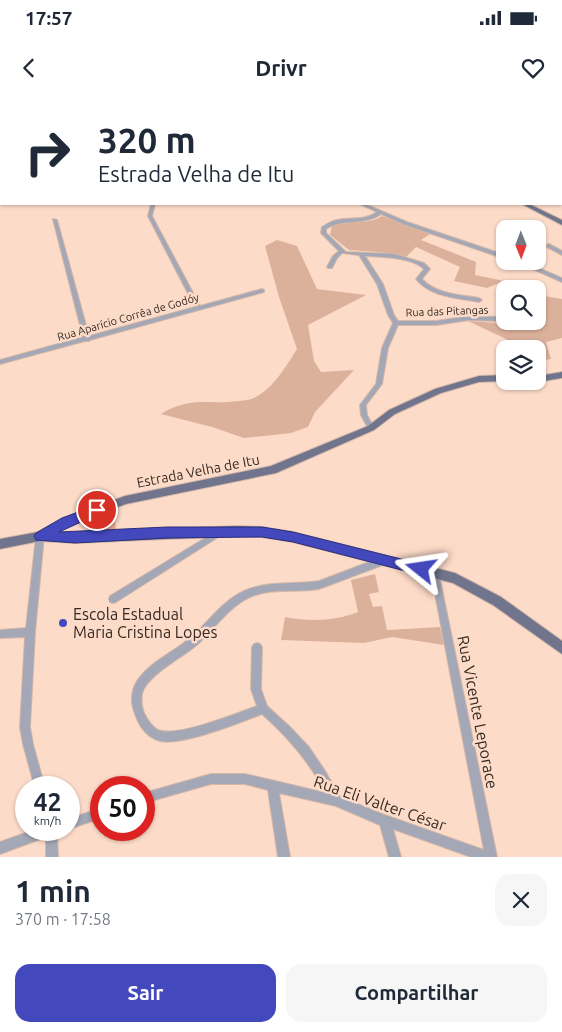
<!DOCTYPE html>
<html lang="pt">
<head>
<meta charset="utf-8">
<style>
  :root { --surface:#fff; --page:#f6f6f7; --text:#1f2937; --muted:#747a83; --accent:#4448bd }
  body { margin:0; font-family:Ubuntu,sans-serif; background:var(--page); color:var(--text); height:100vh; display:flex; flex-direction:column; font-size:19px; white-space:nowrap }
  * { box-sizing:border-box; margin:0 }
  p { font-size:16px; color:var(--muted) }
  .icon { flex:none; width:28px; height:28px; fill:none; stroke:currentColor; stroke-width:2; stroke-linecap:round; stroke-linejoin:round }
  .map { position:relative; height:757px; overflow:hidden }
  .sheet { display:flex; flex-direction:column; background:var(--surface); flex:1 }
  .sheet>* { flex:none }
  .guide { position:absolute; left:0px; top:0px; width:562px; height:105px; box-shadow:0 1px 4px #0004; background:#fff; color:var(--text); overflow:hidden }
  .needle { width:32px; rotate:179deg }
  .tools { position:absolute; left:496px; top:120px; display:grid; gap:10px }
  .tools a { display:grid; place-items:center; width:50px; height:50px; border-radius:10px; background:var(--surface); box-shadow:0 1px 4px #0004; font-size:25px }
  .speed { position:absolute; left:15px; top:676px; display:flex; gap:10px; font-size:25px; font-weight:700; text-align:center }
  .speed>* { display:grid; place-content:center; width:65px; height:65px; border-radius:50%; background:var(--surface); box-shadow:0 1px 4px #0004; line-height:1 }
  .speed small { font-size:12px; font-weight:400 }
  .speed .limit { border:8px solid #d22; background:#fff; color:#111 }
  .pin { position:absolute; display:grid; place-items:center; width:42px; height:42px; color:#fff; margin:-21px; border:2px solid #fff; border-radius:50%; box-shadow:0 1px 5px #0007 }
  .me { position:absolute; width:55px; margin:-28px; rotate:285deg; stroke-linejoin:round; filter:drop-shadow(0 0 4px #0008) }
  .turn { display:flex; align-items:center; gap:18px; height:105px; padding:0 15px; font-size:22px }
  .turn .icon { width:65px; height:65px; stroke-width:2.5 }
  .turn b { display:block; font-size:35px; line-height:42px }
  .round { display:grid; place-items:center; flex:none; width:52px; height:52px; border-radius:15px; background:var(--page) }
  .head { display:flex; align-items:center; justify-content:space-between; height:85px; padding:0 15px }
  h1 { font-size:30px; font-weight:600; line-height:38px }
  .cta { display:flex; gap:10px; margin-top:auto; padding:10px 15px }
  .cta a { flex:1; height:58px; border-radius:15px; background:var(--accent); color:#fff; font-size:20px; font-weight:600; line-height:58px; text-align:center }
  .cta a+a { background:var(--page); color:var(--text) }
  .status { display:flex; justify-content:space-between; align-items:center; height:35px; padding:0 25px; background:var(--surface); direction:ltr }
  .status svg { height:14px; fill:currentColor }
  header { display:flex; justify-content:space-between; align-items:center; height:65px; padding:0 15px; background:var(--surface); font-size:22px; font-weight:600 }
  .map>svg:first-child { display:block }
  .green { fill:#dcb19b }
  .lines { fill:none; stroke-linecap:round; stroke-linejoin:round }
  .river { fill:#c98b6b; fill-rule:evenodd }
  .building { fill:#f0b08e }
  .minor-casing { stroke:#d5b8a8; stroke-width:2 }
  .major-casing { stroke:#d5b8a8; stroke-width:2 }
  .minor { fill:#a4a7b5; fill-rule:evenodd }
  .major { fill:#70758d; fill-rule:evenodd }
  .route { fill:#4448bd; stroke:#2c2f7b }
  .poi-dot { fill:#4448bd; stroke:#fddbc9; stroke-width:2 }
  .labels { text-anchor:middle; stroke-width:5; stroke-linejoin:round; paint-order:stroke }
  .far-street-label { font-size:11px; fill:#372a23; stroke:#fddbc9 }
  .street-label { font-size:14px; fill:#372a23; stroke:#fddbc9 }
  .near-poi-label { font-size:16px; fill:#372a23; stroke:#fddbc9; text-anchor:start }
  .near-street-label { font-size:16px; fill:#372a23; stroke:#fddbc9 }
</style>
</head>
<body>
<div class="status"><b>17:57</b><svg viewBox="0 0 49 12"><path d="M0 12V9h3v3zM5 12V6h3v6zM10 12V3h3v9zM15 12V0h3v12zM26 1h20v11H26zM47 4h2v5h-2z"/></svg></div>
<header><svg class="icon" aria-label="back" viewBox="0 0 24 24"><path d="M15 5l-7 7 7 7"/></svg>Drivr<svg class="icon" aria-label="heart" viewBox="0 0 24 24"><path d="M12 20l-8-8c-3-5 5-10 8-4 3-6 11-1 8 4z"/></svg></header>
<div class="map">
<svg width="562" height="757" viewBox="0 0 562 757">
  <rect width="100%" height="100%" fill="#fddbc9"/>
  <!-- green -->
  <g class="green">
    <path d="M382 116 430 134 421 140 476 162 475 175 504 181 487 188 454 181 460 167 416 147 406 157 379 152 349 150 330 135 332 126C348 119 367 126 382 116Z"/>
    <path d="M277 140 297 146 317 189 366 195 308 225 314 261 321 272 354 270 315 312 308 327 291 333 244 338 212 327 161 314C190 296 208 305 239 301 244 300 250 300 254 298 274 288 286 266 297 249L279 197 265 146Z"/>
    <polygon points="538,195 562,199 562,238 546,242 551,259 538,261 538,249 511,249 506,239 468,221 513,224 538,221"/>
    <path d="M375 474 379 492 369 494 373 507 382 506 387 530 440 527 444 545 392 537 364 543 281 540 285 517C309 522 335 521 358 512L351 480Z"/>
  </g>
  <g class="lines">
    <!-- river -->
    <rect class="river" x="0" y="66" width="1" height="4"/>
  </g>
  <!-- building -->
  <polygon class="building" points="115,422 116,429 91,430 92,425"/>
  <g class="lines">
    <defs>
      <g id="minor">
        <rect x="72" y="0" width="4" height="1"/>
        <polygon points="112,0 117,0 118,1 114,1"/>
        <polygon points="342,0 347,0 348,1 344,1"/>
        <polygon points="423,0 439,0 437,1"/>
        <rect x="561" y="10" width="1" height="2"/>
        <rect x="0" y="18" width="1" height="2"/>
        <rect x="561" y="36" width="1" height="2"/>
        <rect x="561" y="49" width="1" height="3"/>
        <rect x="561" y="75" width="1" height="2"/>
        <polygon points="151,104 155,104 152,116 200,206 262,189 264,190 264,192 90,240 89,241 85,241 0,264 0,260 83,237 53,119 57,120 89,236 195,207 148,116"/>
        <path d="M360 104H365L407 122 505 155V159L403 124 381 114C365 126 343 118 326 129V133L346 152 394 154 424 163 430 169 422 179C435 194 461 195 479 198L482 200 479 202C458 198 430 197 416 179L424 169C412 157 381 157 365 156L383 184 394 215 398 221H436L469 216 499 217 502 219 499 221 469 220 436 225H398L388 248 382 284 366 305 367 315 374 328 371 331 369 330 361 315 360 305 376 284 382 248 393 223 388 215 377 184 359 155 342 153 337 158 332 168H328L327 167 333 156 339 151 321 133 322 127C327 124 332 121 337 120 351 117 365 121 377 112Z"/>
        <polygon points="549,144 562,151 562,155 547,147 547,145"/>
        <polygon points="515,161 522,161 562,178 562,182"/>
        <polygon points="220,429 223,430 224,432 223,434 116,502 113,503 110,502 109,499 110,496"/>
        <polygon points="40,433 43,434 44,436 35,532 30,627 33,644 45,688 35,688 23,644 20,627 25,537 0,538 0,530 26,528 36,436 37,434"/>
        <path d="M385 456 388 457 389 460 388 463 319 489C296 493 270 487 248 498 228 508 214 529 198 544 183 557 155 571 145 587 140 594 141 605 144 613 147 619 152 627 158 630 176 638 238 613 257 606L251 589 252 547 254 544 257 543 260 544 262 547 261 589 267 606 289 626 309 647 325 671 340 697 385 715 484 750 431 473 432 470 435 469 438 470 497 757H471L393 729 401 757H389L380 725 336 706 279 693 290 757H278L268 690 245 684H211L144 703V693L211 674H245L326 693C310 663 288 637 262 614 239 623 182 646 160 641 146 637 139 626 135 614 130 602 131 589 139 578 152 561 174 552 190 538 208 523 222 501 244 491 269 480 294 485 319 481Z"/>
        <polygon points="101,708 101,718 69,729 69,719"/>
        <polygon points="34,730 57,730 58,757 46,757 46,737 0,754 0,742"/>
      </g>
      <g id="major">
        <rect x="0" y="47" width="1" height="4"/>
        <polygon points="522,104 529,104 562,120 562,125"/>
        <polygon points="562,272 562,278 538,282 536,281 538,281 538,276"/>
        <polygon points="505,275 505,281 479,282 441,293 395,314 374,330 276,373 126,404 70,425 57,432 75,433 237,426 262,427 293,432 455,473 501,497 562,541 562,554 493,505 453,483 293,442 262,437 237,436 75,443 40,441 0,449 0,439 38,432 62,419 125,396 271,366 368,326 389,310 435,289 479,276"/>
      </g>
    </defs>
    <!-- minor casing -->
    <use href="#minor" class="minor-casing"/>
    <!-- major casing -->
    <use href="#major" class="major-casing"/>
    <!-- minor -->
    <use href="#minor" class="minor"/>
    <!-- major -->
    <use href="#major" class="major"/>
  </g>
  <!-- route -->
  <polygon class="route" points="97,405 101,407 103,410 101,413 59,432 167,427 262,427 293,432 421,464 426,465 428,469 426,473 421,475 293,442 262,437 167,438 75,443 36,440 34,436 36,433 62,418"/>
  <!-- markers -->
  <circle class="poi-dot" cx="63" cy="523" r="5"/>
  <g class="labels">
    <!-- far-street labels -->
    <g class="far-street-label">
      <text transform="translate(447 211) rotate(-2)" y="4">Rua das Pitangas</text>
      <text transform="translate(128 217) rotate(-16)" y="4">Rua Aparício Corrêa de Godóy</text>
    </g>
    <!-- street labels -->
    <g class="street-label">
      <text transform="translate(198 371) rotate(-11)" y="5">Estrada Velha de Itu</text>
    </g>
    <!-- near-poi labels -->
    <g class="near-poi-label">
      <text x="73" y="520">Escola Estadual<tspan x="73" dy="18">Maria Cristina Lopes</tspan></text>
    </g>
    <!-- near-street labels -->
    <g class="near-street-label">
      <text transform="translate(478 612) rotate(79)" y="6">Rua Vicente Leporace</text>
      <text transform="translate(380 703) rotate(19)" y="6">Rua Eli Valter César</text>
    </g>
  </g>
</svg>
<div class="tools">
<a><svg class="needle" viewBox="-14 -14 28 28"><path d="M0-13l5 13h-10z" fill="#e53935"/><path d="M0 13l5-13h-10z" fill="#747a83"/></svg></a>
<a><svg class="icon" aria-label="search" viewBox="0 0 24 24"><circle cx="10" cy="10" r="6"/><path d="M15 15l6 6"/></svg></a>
<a><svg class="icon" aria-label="layers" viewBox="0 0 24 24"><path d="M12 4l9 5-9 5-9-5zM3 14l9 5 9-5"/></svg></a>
</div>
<div class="speed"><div>42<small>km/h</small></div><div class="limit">50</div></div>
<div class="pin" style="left:97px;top:410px;background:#d93025"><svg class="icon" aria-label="arrive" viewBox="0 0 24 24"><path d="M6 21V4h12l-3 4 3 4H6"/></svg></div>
<svg class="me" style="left:421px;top:469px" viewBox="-20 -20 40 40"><path d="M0-17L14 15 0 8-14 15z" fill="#4448bd" stroke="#fff" stroke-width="4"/></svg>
<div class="guide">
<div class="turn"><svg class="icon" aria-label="right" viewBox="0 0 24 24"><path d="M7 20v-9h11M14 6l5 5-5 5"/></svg><div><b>320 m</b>Estrada Velha de Itu</div></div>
</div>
</div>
<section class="sheet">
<div class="head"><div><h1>1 min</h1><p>370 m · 17:58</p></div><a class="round"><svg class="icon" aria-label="close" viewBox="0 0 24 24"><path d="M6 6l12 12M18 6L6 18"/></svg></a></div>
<div class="cta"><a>Sair</a><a>Compartilhar</a></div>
</section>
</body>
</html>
